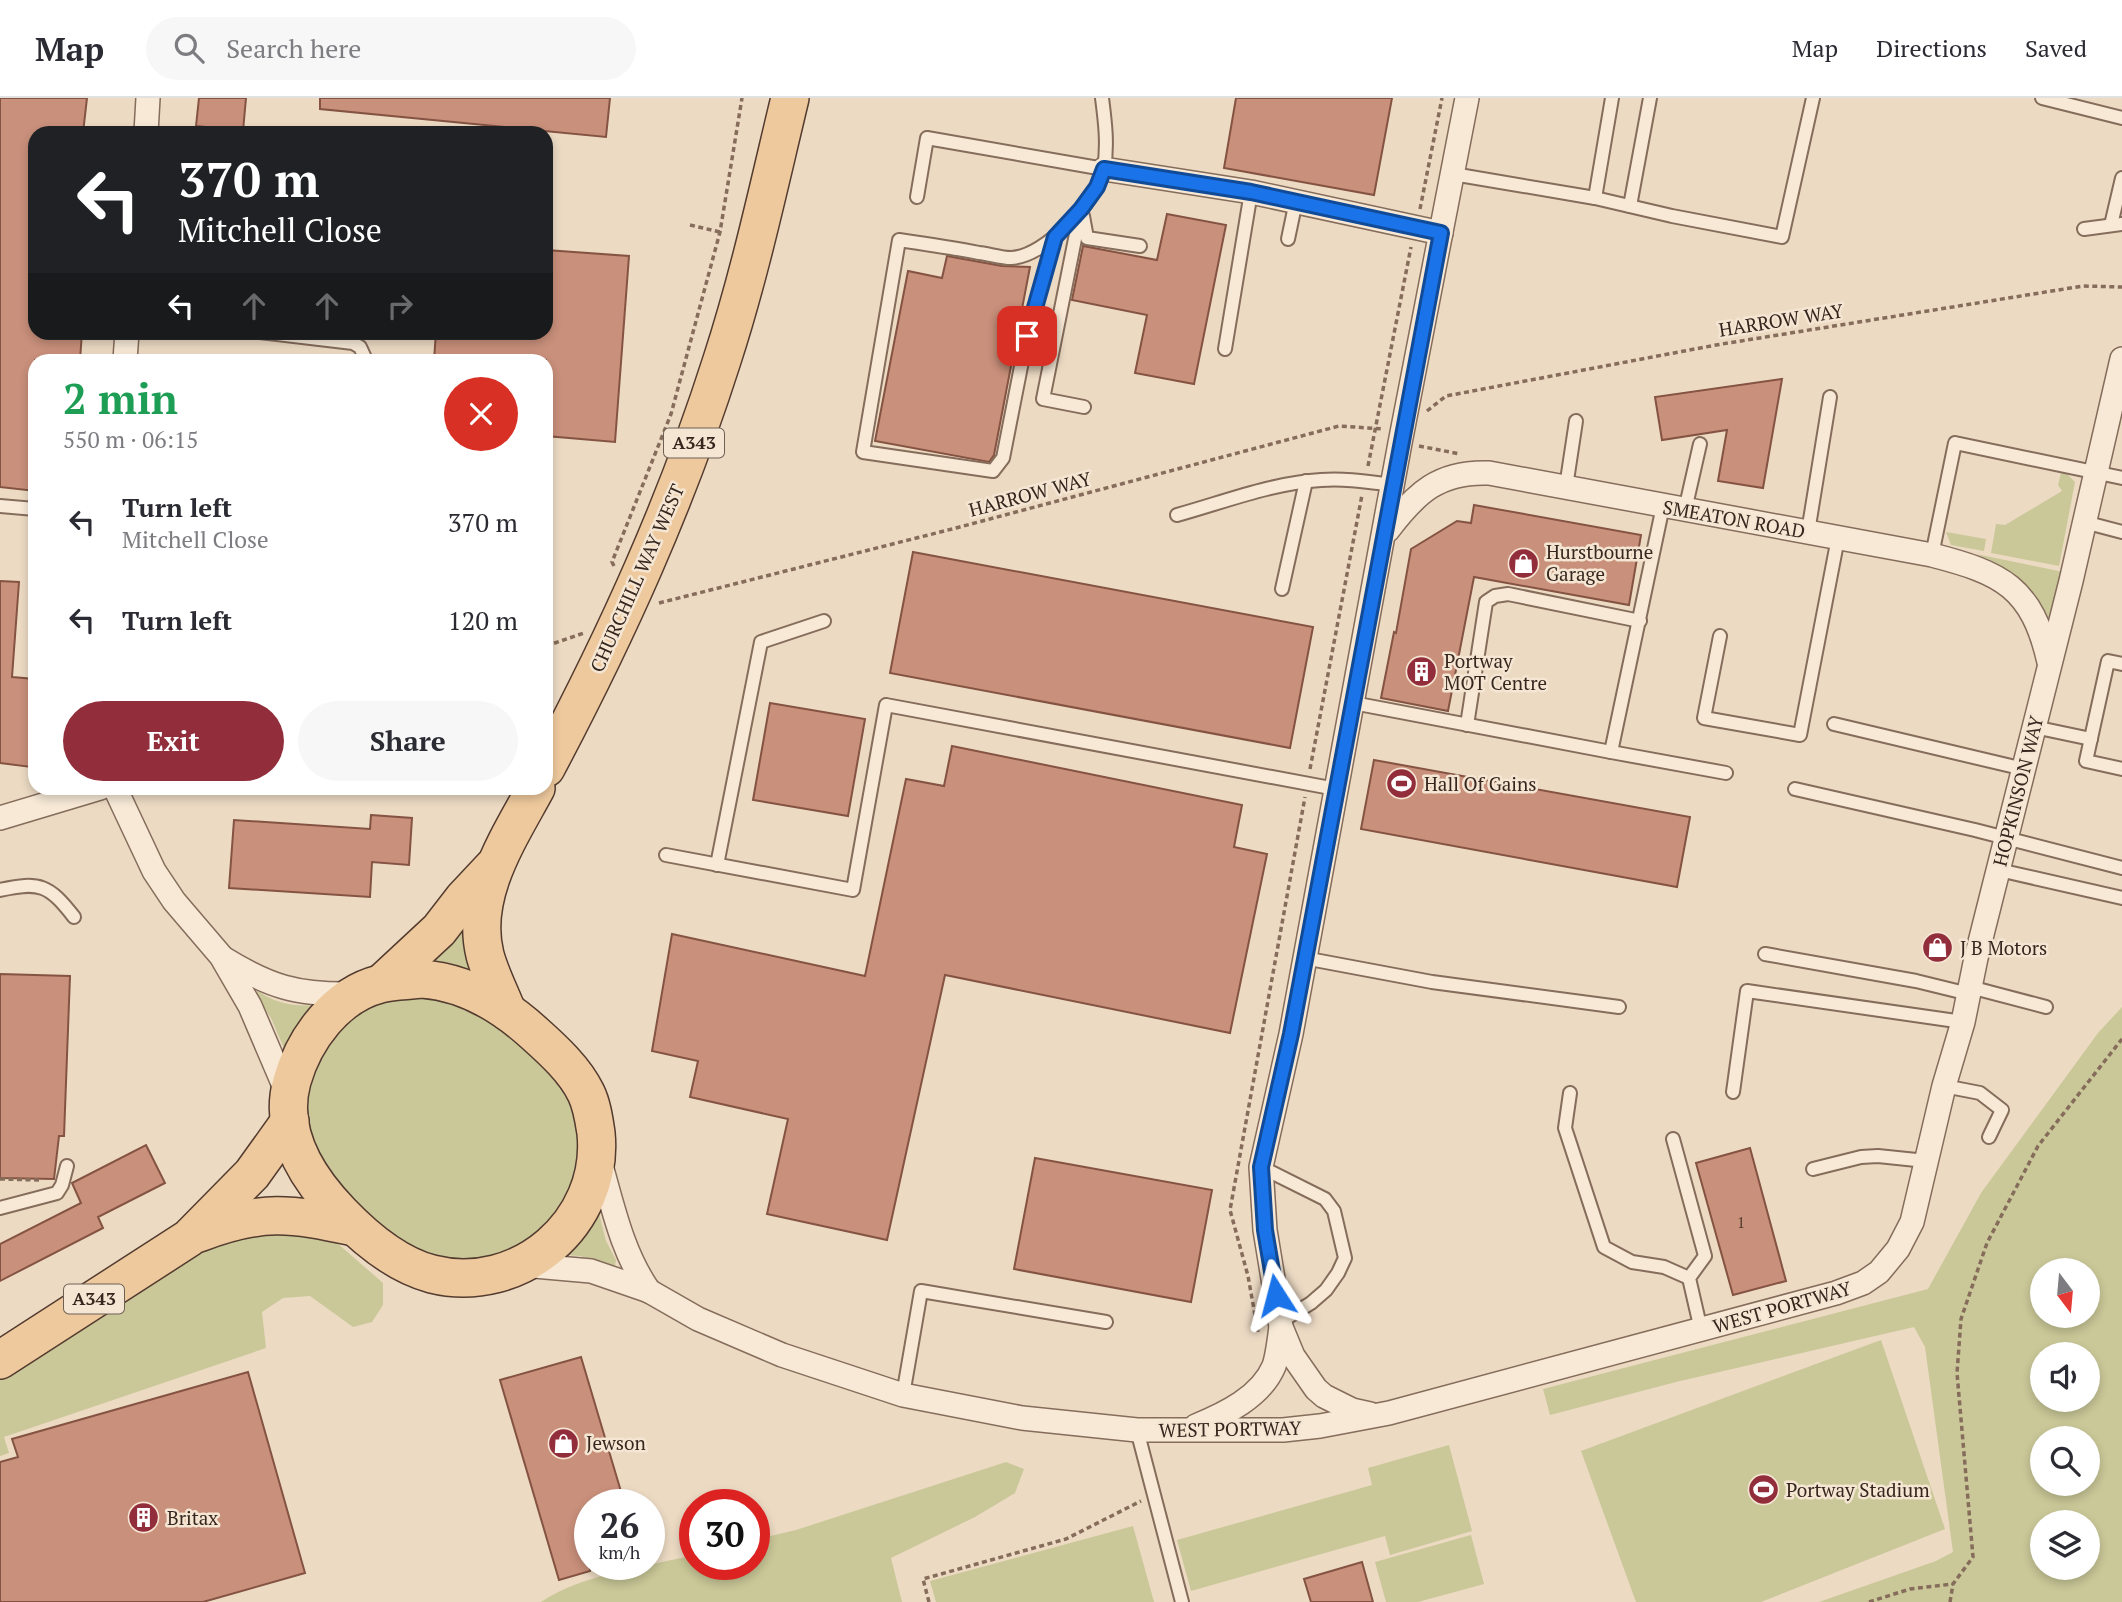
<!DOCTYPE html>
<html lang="en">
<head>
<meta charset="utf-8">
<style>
  :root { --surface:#fff; --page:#f7f7f7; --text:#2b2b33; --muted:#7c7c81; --line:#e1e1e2; --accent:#922d3c }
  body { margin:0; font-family:"PT Serif",serif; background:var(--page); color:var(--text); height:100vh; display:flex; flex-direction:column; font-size:26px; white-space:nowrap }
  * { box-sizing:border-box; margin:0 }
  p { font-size:23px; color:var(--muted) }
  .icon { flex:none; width:38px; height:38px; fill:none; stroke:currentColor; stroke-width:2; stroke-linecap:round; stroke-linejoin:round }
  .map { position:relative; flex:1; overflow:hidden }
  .details { position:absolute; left:28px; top:256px; width:525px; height:441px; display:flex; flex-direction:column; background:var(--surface); border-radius:21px; box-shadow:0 4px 10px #0003 }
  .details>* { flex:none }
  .top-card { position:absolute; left:28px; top:28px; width:525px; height:214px; border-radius:21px; box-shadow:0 4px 10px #0003; background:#202124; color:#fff; overflow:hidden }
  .needle { width:46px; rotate:164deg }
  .buttons { position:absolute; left:2030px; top:1160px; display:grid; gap:14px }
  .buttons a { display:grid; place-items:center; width:70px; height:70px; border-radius:50%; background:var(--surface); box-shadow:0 4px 10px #0003; font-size:35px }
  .speed { position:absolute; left:574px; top:1391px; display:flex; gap:14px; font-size:35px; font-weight:700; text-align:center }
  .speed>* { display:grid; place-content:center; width:91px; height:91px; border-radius:50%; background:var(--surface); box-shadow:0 4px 10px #0003; line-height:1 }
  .speed small { font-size:18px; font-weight:400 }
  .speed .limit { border:10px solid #d22; background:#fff; color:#111 }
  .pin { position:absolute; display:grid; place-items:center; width:60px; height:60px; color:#fff; margin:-30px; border-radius:14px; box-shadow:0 4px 10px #0006 }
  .me { position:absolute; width:77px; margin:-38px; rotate:351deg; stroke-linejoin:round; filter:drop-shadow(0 0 5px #0008) }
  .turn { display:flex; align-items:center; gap:24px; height:147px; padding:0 35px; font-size:32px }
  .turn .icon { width:91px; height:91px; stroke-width:2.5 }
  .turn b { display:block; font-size:49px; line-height:60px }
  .lanes { display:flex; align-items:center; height:66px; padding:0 35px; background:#0003; justify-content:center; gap:35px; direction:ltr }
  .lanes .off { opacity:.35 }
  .round { display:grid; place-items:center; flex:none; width:74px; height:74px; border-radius:37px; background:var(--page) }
  .headline { display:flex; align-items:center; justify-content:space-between; height:119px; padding:0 35px }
  h1 { font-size:42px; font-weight:700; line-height:52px; color:#1e9e55 }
  .action { display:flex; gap:14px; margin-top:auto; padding:14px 35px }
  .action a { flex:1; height:80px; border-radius:42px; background:var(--accent); color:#fff; font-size:28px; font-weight:700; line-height:80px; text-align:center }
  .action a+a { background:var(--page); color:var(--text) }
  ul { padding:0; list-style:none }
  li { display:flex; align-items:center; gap:21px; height:98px; padding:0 35px }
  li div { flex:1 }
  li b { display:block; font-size:26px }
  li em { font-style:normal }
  header { display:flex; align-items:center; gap:42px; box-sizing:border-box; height:98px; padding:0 35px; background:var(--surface); border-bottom:2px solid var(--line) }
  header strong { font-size:33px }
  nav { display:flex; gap:38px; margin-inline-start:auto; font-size:24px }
  .search { width:490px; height:63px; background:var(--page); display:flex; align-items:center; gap:18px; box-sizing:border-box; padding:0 24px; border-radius:38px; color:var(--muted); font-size:26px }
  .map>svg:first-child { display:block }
  .green { fill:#cac898; fill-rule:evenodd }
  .building { fill:#c9907b; stroke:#845342; stroke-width:2 }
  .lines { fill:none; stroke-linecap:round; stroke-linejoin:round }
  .lane-casing { stroke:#856c5b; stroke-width:16 }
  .street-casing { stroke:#856c5b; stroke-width:26 }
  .primary-casing { stroke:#533b2f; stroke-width:40 }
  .path { stroke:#856c5b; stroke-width:3.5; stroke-dasharray:5 3.5; stroke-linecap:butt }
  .lane { stroke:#f7e9d6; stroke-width:12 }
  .street { stroke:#f7e9d6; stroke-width:23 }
  .primary { stroke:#eec99d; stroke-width:37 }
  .route-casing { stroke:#114b97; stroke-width:18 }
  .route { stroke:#1a73e8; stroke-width:12 }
  .labels { text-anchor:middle; stroke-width:5; stroke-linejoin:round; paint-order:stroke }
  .number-label { font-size:16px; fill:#5b4035 }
  .shield { fill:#f4e6d3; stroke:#6f6054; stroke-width:2 }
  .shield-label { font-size:18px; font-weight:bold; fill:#36261e }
  .street-label { font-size:19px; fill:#36261e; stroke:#f4e6d3 }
  .poi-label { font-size:19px; fill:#36261e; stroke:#f4e6d3; text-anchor:start }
</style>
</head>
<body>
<header>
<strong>Map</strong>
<div class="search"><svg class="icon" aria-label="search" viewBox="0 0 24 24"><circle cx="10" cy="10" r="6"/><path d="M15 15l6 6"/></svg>Search here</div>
<nav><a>Map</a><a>Directions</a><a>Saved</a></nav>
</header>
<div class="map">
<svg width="2122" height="1504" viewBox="0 0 2122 1504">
  <rect width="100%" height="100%" fill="#ecdac3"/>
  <!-- green -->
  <g class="green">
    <polygon points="2061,375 2067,376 2075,384 2059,468 1991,455 1996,426 2005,427 2062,393 2058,387"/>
    <polygon points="1946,434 1986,441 1984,453 1951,447"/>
    <path d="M1976 456 2063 474 2050 522C2045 514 2041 505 2035 498 2020 478 1999 465 1976 456Z"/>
    <polygon points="470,805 476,875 420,866"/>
    <path d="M258 893C276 906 296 909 318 907L286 955 271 920 254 896Z"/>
    <polygon points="428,894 465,903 531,953 568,993 580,1027 579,1080 549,1134 485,1166 423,1160 339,1097 302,1026 309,967 361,908"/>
    <path d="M2122 909V1504H1819L1936 1463 1953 1454 1925 1249 1914 1229 1676 1284 1550 1317 1543 1291 1928 1191 1981 1095 2098 935ZM2042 1172H2088V1218H2042ZM2042 1256H2088V1302H2042ZM2042 1340H2088V1386H2042ZM2088 1424V1470H2042V1424Z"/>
    <polygon points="598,1111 606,1143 616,1162 615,1168 580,1158 566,1157"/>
    <polygon points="291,1130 337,1145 383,1185 383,1207 372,1224 353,1229 310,1198 283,1200 262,1214 266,1250 4,1339 9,1355 0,1358 0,1276 123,1198 230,1138"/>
    <polygon points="1881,1242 1945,1431 1761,1504 1636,1504 1581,1353"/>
    <polygon points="1449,1347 1472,1433 1390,1457 1385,1438 1191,1493 1177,1442 1372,1387 1368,1370"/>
    <path d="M1006 1364 1024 1371 1015 1395 975 1419 891 1460 902 1504H541C580 1477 648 1468 695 1457V1466H754V1442L796 1432Z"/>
    <polygon points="1133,1428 1154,1504 936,1504 930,1483"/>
    <polygon points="1471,1437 1484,1486 1418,1504 1386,1504 1375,1464"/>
  </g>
  <!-- building -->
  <g class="building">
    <polygon points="0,0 87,0 83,35 35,35 35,234 82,234 80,262 35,262 35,393 0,389"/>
    <polygon points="199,0 246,0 243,33 196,28"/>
    <polygon points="320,0 610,0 606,39 320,11"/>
    <polygon points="1236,0 1392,0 1374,97 1224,70"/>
    <polygon points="1167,116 1226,127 1194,286 1135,275 1147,217 1072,202 1083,148 1157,162"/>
    <polygon points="546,152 629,158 615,344 546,338 546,262 434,262 436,234 546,234"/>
    <polygon points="947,158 1002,168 1030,169 994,357 989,364 875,343 908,173 942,180"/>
    <polygon points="1782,281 1763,390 1718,383 1727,332 1662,342 1655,299"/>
    <polygon points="1474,407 1641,437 1629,507 1474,479 1448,613 1381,600 1394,534 1396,535 1411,451 1457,423 1471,425"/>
    <polygon points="913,454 1313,529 1290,650 890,575"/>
    <polygon points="0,483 19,484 12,579 35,581 35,628 31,669 0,665"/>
    <polygon points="770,605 865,621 848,718 753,702"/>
    <polygon points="952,648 1242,707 1234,749 1267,756 1230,935 945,877 887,1142 767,1116 788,1021 690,999 698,963 652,953 672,836 865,878 906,681 944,688"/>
    <polygon points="1374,662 1690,719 1677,789 1361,731"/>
    <polygon points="371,717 412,720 409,767 372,764 370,799 229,790 234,722 370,731"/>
    <polygon points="0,876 70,878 64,1038 59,1038 54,1081 0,1080"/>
    <polygon points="146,1047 165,1085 98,1119 103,1130 0,1183 0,1146 81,1105 72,1085"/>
    <polygon points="1750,1050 1786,1183 1733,1197 1696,1065"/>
    <polygon points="1035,1060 1212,1092 1191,1204 1014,1171"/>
    <polygon points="581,1259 625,1407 590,1407 590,1473 559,1482 500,1282"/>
    <polygon points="248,1274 305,1475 203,1504 0,1504 0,1364 18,1359 12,1341"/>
    <polygon points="1362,1464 1373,1504 1311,1504 1304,1481"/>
  </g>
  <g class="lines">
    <defs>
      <g id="lane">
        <polyline points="2042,0 2122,20"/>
        <polyline points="1453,76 1595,100 1672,118 1782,139 1813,0"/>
        <polyline points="917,99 927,40 1104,71"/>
        <polyline points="1595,100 1612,0"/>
        <polyline points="1630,108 1650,0"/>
        <polyline points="1081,111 1043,301 1084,309"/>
        <polyline points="1083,118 1087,140 1140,148"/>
        <polyline points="2111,127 2122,80"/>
        <polyline points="2084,131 2122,126"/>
        <path d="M1055 139 1027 238 1003 360 993 373 863 354 899 142C926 146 953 150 979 155 989 156 1001 160 1011 160 1045 159 1098 102 1104 70 1108 47 1105 23 1102 0"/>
        <polyline points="1288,141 1296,103"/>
        <polyline points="260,234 353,245 360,249 366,262"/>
        <polyline points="1225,251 1251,94"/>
        <polyline points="1566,389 1576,323"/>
        <polyline points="0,408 35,411"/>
        <polyline points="1685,412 1700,346"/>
        <path d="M1177 417C1224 404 1272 385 1321 382 1345 380 1369 384 1393 387"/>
        <polyline points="2084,424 2122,434"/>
        <polyline points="1808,434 1830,299"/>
        <polyline points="1932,457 1955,345 2122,380"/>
        <polyline points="1282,491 1306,383"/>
        <polyline points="1720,538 1704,620 1800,637 1838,440"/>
        <polyline points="2122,566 2108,563 2086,663 2122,671"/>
        <polyline points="1353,605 1611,654 1663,408"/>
        <polyline points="1834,626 2024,671"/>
        <polyline points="1467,627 1486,504 1495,498 1508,496 1640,523"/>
        <polyline points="2034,629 2091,641"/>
        <polyline points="1611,654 1726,675"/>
        <polyline points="1795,691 1975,732 2122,770"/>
        <polyline points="666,757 853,792 886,607 1336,691"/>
        <polyline points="717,767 761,544 824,523"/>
        <polyline points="1999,772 2122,800"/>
        <path d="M0 792C40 783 49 787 74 819"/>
        <polyline points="1765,856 1916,883 1969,896"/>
        <polyline points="1304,860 1432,884 1619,909"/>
        <polyline points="1970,889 2046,909"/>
        <polyline points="1944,988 1980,995 2002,1012 1989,1039"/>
        <polyline points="1733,994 1747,893 1963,924"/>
        <polyline points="1570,995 1565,1030 1604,1149 1632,1164 1664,1169 1689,1180"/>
        <polyline points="1673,1041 1705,1158 1689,1180 1701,1232"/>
        <polyline points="1261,1069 1325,1101 1334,1113 1345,1160 1338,1175 1326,1192 1311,1205 1280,1224"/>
        <polyline points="1813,1071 1861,1059 1878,1058 1926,1063"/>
        <polyline points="0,1110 57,1095 62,1087 67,1068"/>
        <polyline points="903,1297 921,1193 1106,1224"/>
        <polyline points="1137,1332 1182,1504"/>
      </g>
      <g id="street">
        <polyline points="146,35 148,0"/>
        <polyline points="1104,71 1251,94 1441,135"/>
        <polyline points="125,262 127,234"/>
        <path d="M1388 432C1416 395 1439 373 1489 375L1932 457C2002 475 2032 489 2049 564"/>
        <polyline points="115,690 154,773 174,803 221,858 250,908 288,997"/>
        <polyline points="0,720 100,690"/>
        <path d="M223 860C270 889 297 897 353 896"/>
        <path d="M600 1064C613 1109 622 1154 649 1193"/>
        <polyline points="523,1167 591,1173 649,1193 698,1221 782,1257 903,1297 1022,1320 1137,1332 1283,1332 1320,1328 1389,1315 1836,1195 1863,1185 1879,1174 1898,1151 1912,1124 1944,988 1963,924 1976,860 2071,483 2122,261"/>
        <polyline points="1370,1316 1352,1312 1324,1298 1316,1291 1293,1258 1281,1229 1265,1132 1261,1069 1291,936 1400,345 1467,0"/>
        <path d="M1196 1328C1225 1316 1261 1299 1274 1268 1278 1256 1279 1242 1281 1229"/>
      </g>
      <g id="primary">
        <path d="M546 670C617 536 676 406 722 262 750 176 769 87 790 0"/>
        <path d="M422 881C466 884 502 906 534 935 553 952 575 972 586 995 592 1007 594 1022 596 1035 605 1125 519 1198 432 1176 398 1167 365 1140 341 1115 307 1080 278 1034 292 983 304 941 336 897 380 886 394 882 409 883 422 881Z"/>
        <polyline points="382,885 439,832 463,801 493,769"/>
        <path d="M507 913C500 895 490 876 485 857 470 797 509 740 536 690"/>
        <path d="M199 1135C262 1111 290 1115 354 1129"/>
        <polyline points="0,1262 189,1140 252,1076 290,1023"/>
      </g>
    </defs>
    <!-- lane casing -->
    <use href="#lane" class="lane-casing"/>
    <!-- street casing -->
    <use href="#street" class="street-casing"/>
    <!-- primary casing -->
    <use href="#primary" class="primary-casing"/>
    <!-- path -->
    <g class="path">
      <polyline points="1420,111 1442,0"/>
      <polyline points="690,127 720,134"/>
      <polyline points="1427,313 1446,298 1716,247 2083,188 2122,189"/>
      <polyline points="1419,348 1460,356"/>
      <polyline points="1368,368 1411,149"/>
      <polyline points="614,468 612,464 671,316 720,134 742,0"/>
      <polyline points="659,505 956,430 1339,328 1384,331"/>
      <polyline points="546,548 584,535"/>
      <polyline points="1310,671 1362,397"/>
      <polyline points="0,1081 40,1082"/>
      <polyline points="1258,1234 1248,1178 1230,1112 1305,699"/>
      <polyline points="929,1504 923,1481 1066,1441 1141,1403"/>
      <polyline points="1869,1504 1910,1491 1953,1486"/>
      <polyline points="1950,1504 1953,1486 1973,1459 1957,1275 1961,1221 1987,1145 2038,1048 2122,941"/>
    </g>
    <!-- lane -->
    <use href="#lane" class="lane"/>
    <!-- street -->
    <use href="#street" class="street"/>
    <!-- primary -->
    <use href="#primary" class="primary"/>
  </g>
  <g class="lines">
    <defs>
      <polyline id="route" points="1027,238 1055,139 1081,111 1097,89 1104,71 1251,94 1441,135 1291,936 1261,1069 1265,1132 1276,1197"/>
    </defs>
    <!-- route casing -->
    <use href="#route" class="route-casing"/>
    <!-- route -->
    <use href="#route" class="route"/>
  </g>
  <!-- icons -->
  <defs>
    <symbol id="shop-disc" viewBox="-11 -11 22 22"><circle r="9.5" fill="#922d3c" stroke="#f4e6d3"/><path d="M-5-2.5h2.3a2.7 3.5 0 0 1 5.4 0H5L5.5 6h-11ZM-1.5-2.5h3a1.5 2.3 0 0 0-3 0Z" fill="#fff"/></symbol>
    <symbol id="building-disc" viewBox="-11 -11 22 22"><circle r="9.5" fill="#922d3c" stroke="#f4e6d3"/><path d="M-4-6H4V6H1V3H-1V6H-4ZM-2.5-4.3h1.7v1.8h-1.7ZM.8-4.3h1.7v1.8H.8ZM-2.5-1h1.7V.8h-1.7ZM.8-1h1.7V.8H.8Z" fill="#fff"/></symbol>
    <symbol id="stadium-disc" viewBox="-11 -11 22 22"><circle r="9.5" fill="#922d3c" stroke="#f4e6d3"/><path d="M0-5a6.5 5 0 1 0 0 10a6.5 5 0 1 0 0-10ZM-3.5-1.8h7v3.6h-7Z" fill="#fff"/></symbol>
  </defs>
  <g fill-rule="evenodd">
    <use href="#shop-disc" x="1506" y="448" width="35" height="35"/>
    <use href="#building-disc" x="1404" y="556" width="35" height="35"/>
    <use href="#stadium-disc" x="1384" y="668" width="35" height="35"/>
    <use href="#shop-disc" x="1920" y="832" width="35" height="35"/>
    <use href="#shop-disc" x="546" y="1328" width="35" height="35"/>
    <use href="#stadium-disc" x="1746" y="1374" width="35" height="35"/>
    <use href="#building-disc" x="126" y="1402" width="35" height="35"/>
  </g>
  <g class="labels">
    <!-- number labels -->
    <g class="number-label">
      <text x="1741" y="1130">1</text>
    </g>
    <!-- shield labels -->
    <g class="shield">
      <rect x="664" y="330.5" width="60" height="29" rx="5"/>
      <rect x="64" y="1186.5" width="60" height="29" rx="5"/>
    </g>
    <g class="shield-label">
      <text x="694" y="351">A343</text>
      <text x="94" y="1207">A343</text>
    </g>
    <!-- street labels -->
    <g class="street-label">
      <text transform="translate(1781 222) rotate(-9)" y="7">HARROW WAY</text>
      <text transform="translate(1030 396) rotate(-15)" y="7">HARROW WAY</text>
      <text transform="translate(1734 421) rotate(10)" y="7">SMEATON ROAD</text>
      <text transform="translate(637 480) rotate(-66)" y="7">CHURCHILL WAY WEST</text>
      <text transform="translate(2018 693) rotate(-76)" y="7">HOPKINSON WAY</text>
      <text transform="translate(1782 1209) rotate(-16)" y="7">WEST PORTWAY</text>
      <text transform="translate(1230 1331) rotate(-1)" y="7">WEST PORTWAY</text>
    </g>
    <!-- poi labels -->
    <g class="poi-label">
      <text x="1546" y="461">Hurstbourne<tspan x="1546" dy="22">Garage</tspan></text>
      <text x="1444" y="570">Portway<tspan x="1444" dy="22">MOT Centre</tspan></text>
      <text x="1424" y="693">Hall Of Gains</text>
      <text x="1960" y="857">J B Motors</text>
      <text x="586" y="1352">Jewson</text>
      <text x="1786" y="1399">Portway Stadium</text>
      <text x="167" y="1427">Britax</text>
    </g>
  </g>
</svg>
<div class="buttons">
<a><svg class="needle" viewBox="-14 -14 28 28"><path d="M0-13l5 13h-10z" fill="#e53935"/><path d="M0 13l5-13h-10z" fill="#7c7c81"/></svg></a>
<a><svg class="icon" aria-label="sound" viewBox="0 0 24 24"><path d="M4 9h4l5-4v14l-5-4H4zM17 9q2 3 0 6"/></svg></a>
<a><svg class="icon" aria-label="search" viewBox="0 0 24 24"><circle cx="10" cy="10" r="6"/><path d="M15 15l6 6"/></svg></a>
<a><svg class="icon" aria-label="layers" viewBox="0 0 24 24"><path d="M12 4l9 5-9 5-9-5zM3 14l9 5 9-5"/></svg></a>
</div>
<div class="speed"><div>26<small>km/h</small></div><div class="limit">30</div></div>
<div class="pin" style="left:1027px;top:238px;background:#d93025"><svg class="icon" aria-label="arrive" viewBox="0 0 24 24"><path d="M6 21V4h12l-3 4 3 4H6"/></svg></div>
<svg class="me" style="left:1276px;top:1197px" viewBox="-20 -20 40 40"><path d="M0-17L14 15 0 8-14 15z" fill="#1a73e8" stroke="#fff" stroke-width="4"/></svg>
<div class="top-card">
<div class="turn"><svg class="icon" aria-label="left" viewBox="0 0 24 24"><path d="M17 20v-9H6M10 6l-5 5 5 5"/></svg><div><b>370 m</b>Mitchell Close</div></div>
<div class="lanes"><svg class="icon" aria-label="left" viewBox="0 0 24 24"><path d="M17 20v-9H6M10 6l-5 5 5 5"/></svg><svg class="icon off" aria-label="ahead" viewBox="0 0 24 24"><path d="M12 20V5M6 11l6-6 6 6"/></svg><svg class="icon off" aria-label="ahead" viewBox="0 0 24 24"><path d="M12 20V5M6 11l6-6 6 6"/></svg><svg class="icon off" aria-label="right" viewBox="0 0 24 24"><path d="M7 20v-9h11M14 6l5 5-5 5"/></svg></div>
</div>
<section class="details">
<div class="headline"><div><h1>2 min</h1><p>550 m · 06:15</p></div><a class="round" style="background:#d93025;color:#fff"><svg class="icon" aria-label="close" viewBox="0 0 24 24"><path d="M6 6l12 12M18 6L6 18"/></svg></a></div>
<ul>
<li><svg class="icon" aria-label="left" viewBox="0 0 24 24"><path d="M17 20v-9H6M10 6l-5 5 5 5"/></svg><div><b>Turn left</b><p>Mitchell Close</p></div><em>370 m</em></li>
<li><svg class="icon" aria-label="left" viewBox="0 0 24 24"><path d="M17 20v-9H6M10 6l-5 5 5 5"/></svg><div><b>Turn left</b></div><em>120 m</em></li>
</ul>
<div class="action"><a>Exit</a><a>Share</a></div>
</section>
</div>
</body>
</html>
